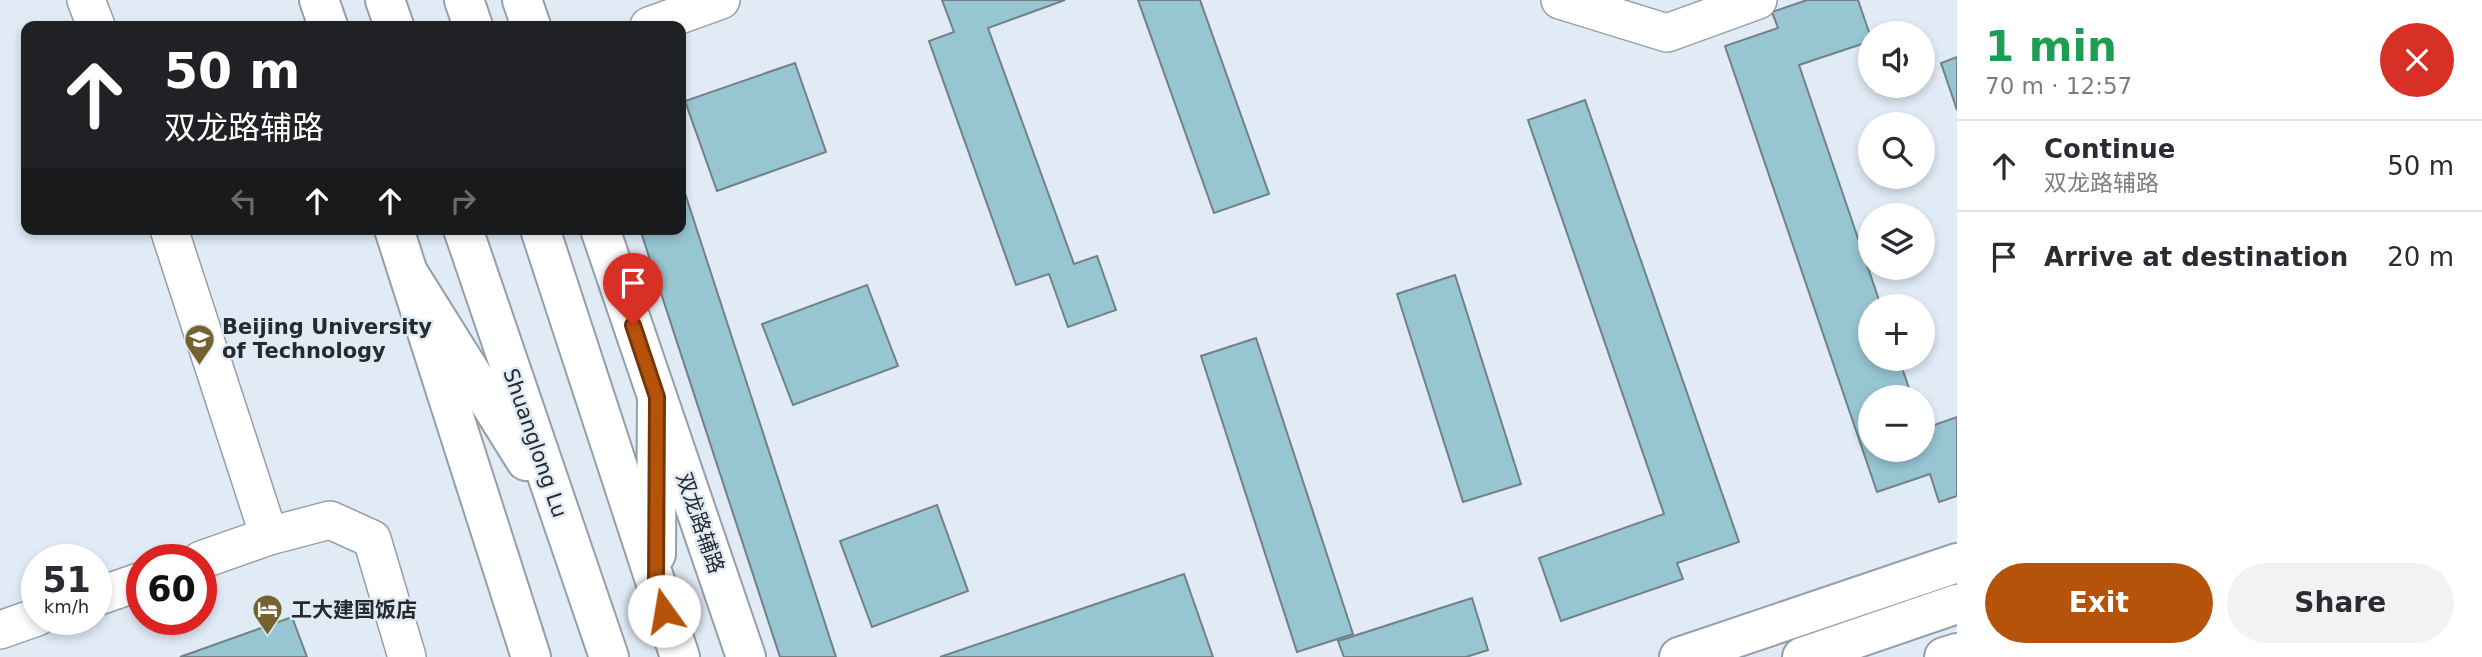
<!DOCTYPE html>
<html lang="en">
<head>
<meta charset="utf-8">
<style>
  :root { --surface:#fff; --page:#f2f2f3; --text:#2b2b33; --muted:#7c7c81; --line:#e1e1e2; --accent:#b45309 }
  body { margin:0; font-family:"DejaVu Sans","Noto Sans SC",sans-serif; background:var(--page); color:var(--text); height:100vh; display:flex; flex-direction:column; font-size:26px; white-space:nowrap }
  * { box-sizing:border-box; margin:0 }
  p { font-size:23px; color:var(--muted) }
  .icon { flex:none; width:38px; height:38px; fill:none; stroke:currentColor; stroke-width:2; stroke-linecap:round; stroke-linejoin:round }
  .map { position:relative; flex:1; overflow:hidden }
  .details { display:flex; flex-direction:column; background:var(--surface); width:525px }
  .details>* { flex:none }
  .top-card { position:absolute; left:21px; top:21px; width:665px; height:214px; border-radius:14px; box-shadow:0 4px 10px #0003; background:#202124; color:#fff; overflow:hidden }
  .controls { position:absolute; left:1858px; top:21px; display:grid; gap:14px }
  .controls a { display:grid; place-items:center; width:77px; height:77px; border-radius:50%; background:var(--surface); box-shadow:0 4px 10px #0003; font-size:35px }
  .speed { position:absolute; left:21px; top:544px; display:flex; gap:14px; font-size:35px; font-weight:700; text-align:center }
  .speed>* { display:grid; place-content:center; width:91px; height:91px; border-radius:50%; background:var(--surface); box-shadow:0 4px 10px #0003; line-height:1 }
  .speed small { font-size:18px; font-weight:400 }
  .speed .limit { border:10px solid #d22; background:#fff; color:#111 }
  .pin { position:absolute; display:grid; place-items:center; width:60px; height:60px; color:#fff; margin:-72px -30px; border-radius:50% 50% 50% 0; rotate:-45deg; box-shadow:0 0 7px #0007 }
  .pin .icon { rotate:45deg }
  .me { position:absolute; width:77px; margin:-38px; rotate:347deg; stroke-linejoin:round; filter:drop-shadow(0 0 5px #0008) }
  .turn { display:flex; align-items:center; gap:24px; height:147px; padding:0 28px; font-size:32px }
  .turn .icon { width:91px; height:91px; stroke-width:2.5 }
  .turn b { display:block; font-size:49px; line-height:60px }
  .lanes { display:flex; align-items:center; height:66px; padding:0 28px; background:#0003; justify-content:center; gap:35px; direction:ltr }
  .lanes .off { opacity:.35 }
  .round { display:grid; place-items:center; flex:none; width:74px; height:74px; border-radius:37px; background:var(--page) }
  .summary { display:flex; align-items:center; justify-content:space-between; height:119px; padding:0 28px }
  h1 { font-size:42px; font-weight:600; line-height:52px; color:#1e9e55 }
  .primary-button { display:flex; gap:14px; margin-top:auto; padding:14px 28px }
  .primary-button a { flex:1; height:80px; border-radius:42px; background:var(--accent); color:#fff; font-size:28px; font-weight:600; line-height:80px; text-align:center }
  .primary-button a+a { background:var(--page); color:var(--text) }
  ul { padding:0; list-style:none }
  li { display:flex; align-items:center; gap:21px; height:91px; padding:0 28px; border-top:2px solid var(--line) }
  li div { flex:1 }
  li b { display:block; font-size:26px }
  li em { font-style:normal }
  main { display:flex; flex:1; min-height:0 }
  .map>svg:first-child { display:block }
  .building { fill:#97c5d1; stroke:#728185; stroke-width:2 }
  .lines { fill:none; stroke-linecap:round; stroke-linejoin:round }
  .minor-casing { stroke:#949fa9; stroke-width:40 }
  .secondary-casing { stroke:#949fa9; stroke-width:42 }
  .primary-casing { stroke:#949fa9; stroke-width:42 }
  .minor { stroke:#fff; stroke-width:37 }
  .secondary { stroke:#fff; stroke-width:38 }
  .primary { stroke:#fff; stroke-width:38 }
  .route-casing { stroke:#753606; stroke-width:18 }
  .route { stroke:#b45309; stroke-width:12 }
  .labels { text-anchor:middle; stroke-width:5; stroke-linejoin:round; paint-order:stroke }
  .poi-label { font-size:21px; font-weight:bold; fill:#262a2e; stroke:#e0ebf6; text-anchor:start }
  .street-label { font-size:21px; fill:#262a2e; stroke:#e0ebf6 }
</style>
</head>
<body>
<main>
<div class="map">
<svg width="1957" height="657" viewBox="0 0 1957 657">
  <rect width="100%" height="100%" fill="#e0ebf6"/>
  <!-- building -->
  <g class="building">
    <polygon points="942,0 1065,0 988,28 1074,264 1097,256 1116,310 1068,327 1049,274 1016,285 929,41 954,32"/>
    <polygon points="1138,0 1200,0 1269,194 1214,213"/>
    <polygon points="1807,0 1858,0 1871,38 1871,41 1799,65 1881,306 1871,306 1871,359 1899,359 1912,397 1871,397 1871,450 1923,450 1923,429 1957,417 1957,496 1939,502 1930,474 1877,492 1725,46 1778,28 1772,12"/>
    <polygon points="1957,57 1957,110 1941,63"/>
    <polygon points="795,63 826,152 717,191 685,101"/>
    <polygon points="1585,100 1739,542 1677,563 1683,579 1561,621 1539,558 1664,514 1528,120"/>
    <polygon points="681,181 836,657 780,657 640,229 681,229"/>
    <polygon points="1455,275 1521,484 1463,502 1397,294"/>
    <polygon points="867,285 898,366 793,405 762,324"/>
    <polygon points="1256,338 1353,634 1297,652 1201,356"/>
    <polygon points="937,505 968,591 872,627 840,541"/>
    <polygon points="1184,574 1213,657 940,657"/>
    <polygon points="1472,598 1488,650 1466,657 1344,657 1338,641"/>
    <polygon points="292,617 307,657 180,657"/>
  </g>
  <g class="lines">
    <defs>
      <g id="minor">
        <polyline points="86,0 96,26"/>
        <polyline points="1560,0 1667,33 1758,0"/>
        <polyline points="649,26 721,0"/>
        <polyline points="169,229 269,536 201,560"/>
        <polyline points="269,536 330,520 372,539 407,657"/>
        <polyline points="96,597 142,581"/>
        <polyline points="0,630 37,617"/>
      </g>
      <g id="secondary">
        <polyline points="319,0 328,26"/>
        <polyline points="522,0 531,26"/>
        <polyline points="394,229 531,657"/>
        <polyline points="600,229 746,657"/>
        <polyline points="1679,657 1957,563"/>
      </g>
      <g id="primary">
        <polyline points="385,0 394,26"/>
        <polyline points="464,0 473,26"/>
        <polyline points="463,229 609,657"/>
        <polyline points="540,229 680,657"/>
        <polyline points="409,274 526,461"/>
        <polyline points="656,554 657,397"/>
        <polyline points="1802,657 1957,604"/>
        <polyline points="1944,657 1957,653"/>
      </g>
    </defs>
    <!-- minor casing -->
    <use href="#minor" class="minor-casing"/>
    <!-- secondary casing -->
    <use href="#secondary" class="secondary-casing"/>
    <!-- primary casing -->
    <use href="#primary" class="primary-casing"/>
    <!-- minor -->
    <use href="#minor" class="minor"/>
    <!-- secondary -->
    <use href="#secondary" class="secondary"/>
    <!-- primary -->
    <use href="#primary" class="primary"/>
  </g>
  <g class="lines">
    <defs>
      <polyline id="route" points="633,325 657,397 656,587 664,611"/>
    </defs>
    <!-- route casing -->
    <use href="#route" class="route-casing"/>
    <!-- route -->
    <use href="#route" class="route"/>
  </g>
  <!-- icons -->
  <defs>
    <symbol id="university-pin" viewBox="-11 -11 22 30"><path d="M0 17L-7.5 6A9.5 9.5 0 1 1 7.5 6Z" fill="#746331" stroke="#e0ebf6"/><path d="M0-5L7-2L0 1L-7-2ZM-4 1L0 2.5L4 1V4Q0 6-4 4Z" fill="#fff"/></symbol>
    <symbol id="hotel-pin" viewBox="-11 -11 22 30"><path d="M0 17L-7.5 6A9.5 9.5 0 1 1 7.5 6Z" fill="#746331" stroke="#e0ebf6"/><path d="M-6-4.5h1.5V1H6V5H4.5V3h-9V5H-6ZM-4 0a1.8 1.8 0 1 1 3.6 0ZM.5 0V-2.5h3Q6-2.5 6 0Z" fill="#fff"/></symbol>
  </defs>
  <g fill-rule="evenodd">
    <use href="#university-pin" x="182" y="322" width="35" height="47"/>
    <use href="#hotel-pin" x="250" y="592" width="35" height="47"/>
  </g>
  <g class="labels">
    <!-- poi labels -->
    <g class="poi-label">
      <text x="222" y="334">Beijing University<tspan x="222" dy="24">of Technology</tspan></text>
      <text x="291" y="617">工大建国饭店</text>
    </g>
    <!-- street labels -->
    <g class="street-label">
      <text transform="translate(535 443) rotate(71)" y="7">Shuanglong Lu</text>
      <text transform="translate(700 523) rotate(71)" y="7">双龙路辅路</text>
    </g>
  </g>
</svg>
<div class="controls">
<a><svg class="icon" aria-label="sound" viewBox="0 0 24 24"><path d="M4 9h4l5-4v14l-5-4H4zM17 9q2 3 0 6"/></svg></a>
<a><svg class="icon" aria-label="search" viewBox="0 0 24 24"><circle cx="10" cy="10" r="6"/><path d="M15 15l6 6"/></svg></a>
<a><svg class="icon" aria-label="layers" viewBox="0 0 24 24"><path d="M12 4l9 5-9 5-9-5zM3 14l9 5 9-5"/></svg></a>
<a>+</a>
<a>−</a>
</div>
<div class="speed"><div>51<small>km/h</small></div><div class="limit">60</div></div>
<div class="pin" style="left:633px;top:325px;background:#d93025"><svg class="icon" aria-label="arrive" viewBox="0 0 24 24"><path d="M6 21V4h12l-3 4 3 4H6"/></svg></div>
<svg class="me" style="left:664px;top:611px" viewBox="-20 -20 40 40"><circle r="19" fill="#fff"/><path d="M0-13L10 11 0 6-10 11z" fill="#b45309"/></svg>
<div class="top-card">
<div class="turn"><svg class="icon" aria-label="ahead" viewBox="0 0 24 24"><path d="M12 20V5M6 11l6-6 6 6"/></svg><div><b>50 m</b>双龙路辅路</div></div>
<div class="lanes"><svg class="icon off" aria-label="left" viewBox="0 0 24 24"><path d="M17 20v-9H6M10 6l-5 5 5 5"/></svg><svg class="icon" aria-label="ahead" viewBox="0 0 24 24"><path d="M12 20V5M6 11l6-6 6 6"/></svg><svg class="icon" aria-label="ahead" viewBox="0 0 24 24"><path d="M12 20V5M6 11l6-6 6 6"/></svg><svg class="icon off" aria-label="right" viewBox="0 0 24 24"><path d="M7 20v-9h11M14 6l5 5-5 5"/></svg></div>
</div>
</div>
<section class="details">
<div class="summary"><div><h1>1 min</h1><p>70 m · 12:57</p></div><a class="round" style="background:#d93025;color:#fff"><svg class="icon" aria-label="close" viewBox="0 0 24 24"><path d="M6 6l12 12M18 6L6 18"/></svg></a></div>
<ul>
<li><svg class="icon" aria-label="ahead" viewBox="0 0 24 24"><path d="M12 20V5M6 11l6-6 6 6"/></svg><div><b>Continue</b><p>双龙路辅路</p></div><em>50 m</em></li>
<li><svg class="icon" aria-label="arrive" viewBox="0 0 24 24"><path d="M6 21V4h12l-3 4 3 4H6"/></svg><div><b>Arrive at destination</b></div><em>20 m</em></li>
</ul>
<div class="primary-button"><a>Exit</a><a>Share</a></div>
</section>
</main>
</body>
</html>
